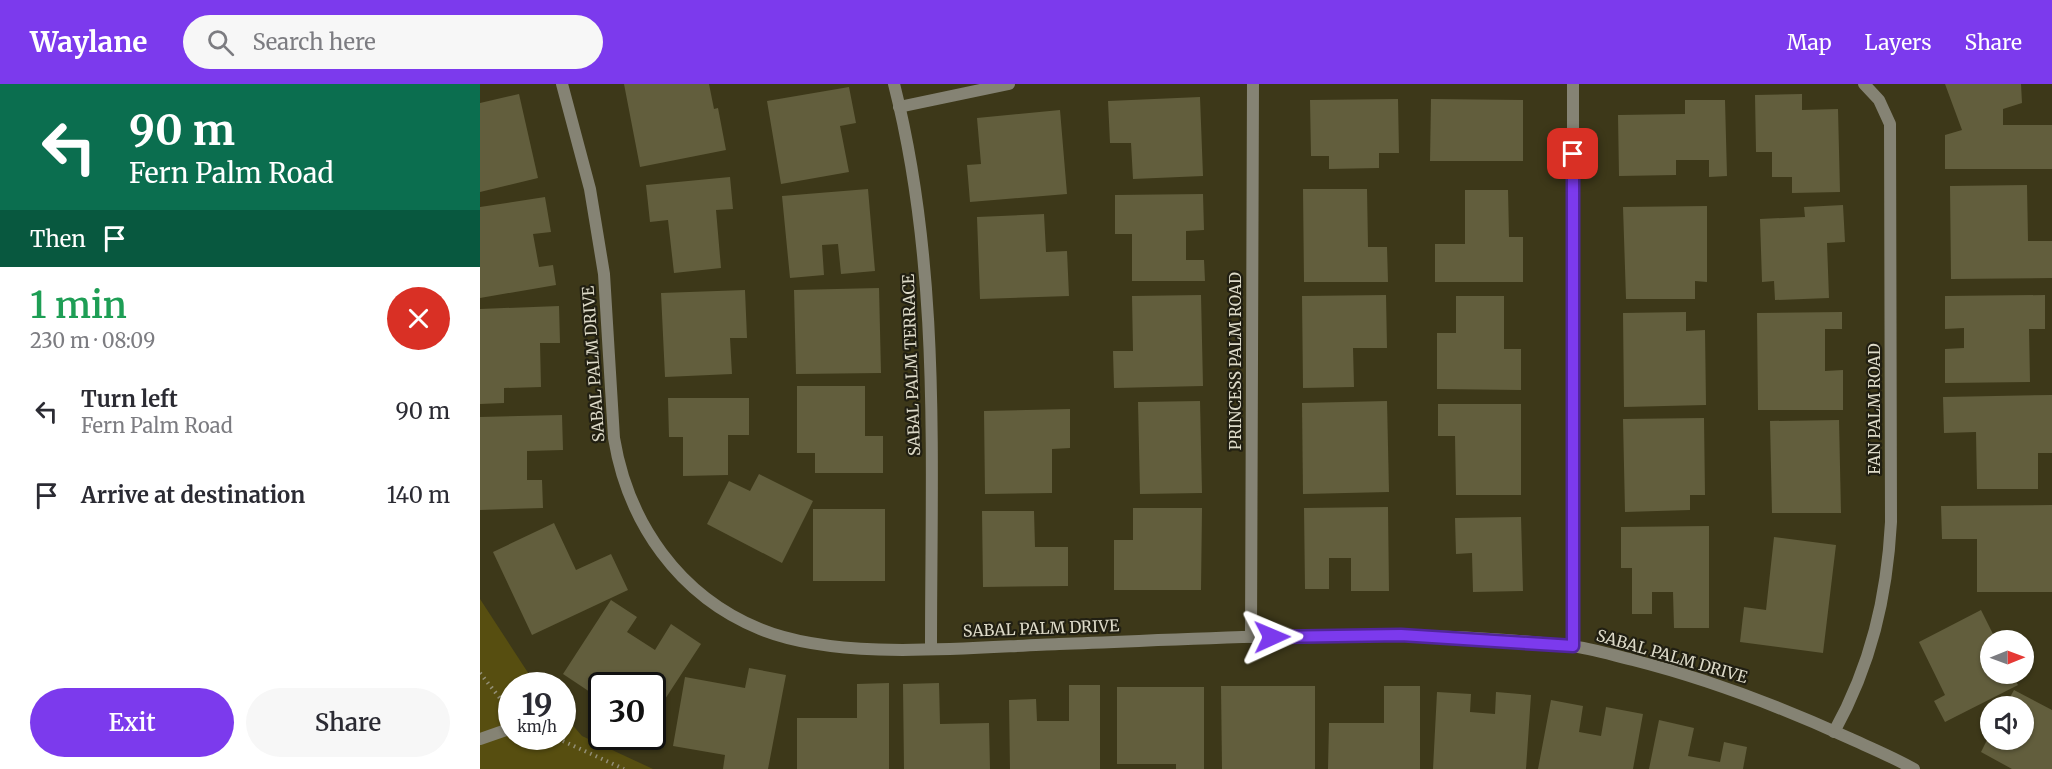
<!DOCTYPE html>
<html lang="en">
<head>
<meta charset="utf-8">
<style>
  :root { --surface:#fff; --page:#f7f7f7; --text:#2b2b33; --muted:#7c7c81; --accent:#7c3aed }
  body { margin:0; font-family:Merriweather,serif; background:var(--page); color:var(--text); height:100vh; display:flex; flex-direction:column; font-size:22px; white-space:nowrap }
  * { box-sizing:border-box; margin:0 }
  p { font-size:20px; color:var(--muted) }
  .icon { flex:none; width:33px; height:33px; fill:none; stroke:currentColor; stroke-width:2; stroke-linecap:round; stroke-linejoin:round }
  .map { position:relative; flex:1; overflow:hidden }
  .details { display:flex; flex-direction:column; background:var(--surface); width:480px }
  .details>* { flex:none }
  .guide { background:#0b6e4f; color:#fff; overflow:hidden }
  .needle { width:39px; rotate:89deg }
  .buttons { position:absolute; left:1500px; top:546px; display:grid; gap:12px }
  .buttons a { display:grid; place-items:center; width:54px; height:54px; border-radius:50%; background:var(--surface); box-shadow:0 2px 4px #0004; font-size:30px }
  .speed { position:absolute; left:18px; top:588px; display:flex; gap:12px; font-size:30px; font-weight:700; text-align:center }
  .speed>* { display:grid; place-content:center; width:78px; height:78px; border-radius:50%; background:var(--surface); box-shadow:0 2px 4px #0004; line-height:1 }
  .speed small { font-size:15px; font-weight:400 }
  .speed .limit { border:3px solid #111; border-radius:9px; background:#fff; color:#111 }
  .pin { position:absolute; display:grid; place-items:center; width:51px; height:51px; color:#fff; margin:-26px; border-radius:12px; box-shadow:0 3px 9px #0006 }
  .me { position:absolute; width:66px; margin:-33px; rotate:89deg; stroke-linejoin:round; filter:drop-shadow(0 0 4px #0008) }
  .turn { display:flex; align-items:center; gap:21px; height:126px; padding:0 30px; font-size:27px }
  .turn .icon { width:78px; height:78px; stroke-width:2.5 }
  .turn b { display:block; font-size:42px; line-height:51px }
  .then { display:flex; align-items:center; height:57px; padding:0 30px; background:#0003; gap:12px; font-size:22px }
  .round { display:grid; place-items:center; flex:none; width:63px; height:63px; border-radius:32px; background:var(--page) }
  .headline { display:flex; align-items:center; justify-content:space-between; height:102px; padding:0 30px }
  h1 { font-size:36px; font-weight:600; line-height:45px; color:#1e9e55 }
  .button { display:flex; gap:12px; margin-top:auto; padding:12px 30px }
  .button a { flex:1; height:69px; border-radius:36px; background:var(--accent); color:#fff; font-size:24px; font-weight:600; line-height:69px; text-align:center }
  .button a+a { background:var(--page); color:var(--text) }
  ul { padding:0; list-style:none }
  li { display:flex; align-items:center; gap:18px; height:84px; padding:0 30px }
  li div { flex:1 }
  li b { display:block; font-size:22px }
  li em { font-style:normal }
  header { display:flex; align-items:center; gap:36px; box-sizing:border-box; height:84px; padding:0 30px; background:var(--accent); color:#fff }
  header strong { font-size:28px }
  nav { display:flex; gap:33px; margin-inline-start:auto; font-size:21px }
  .search { width:420px; height:54px; background:var(--page); display:flex; align-items:center; gap:15px; box-sizing:border-box; padding:0 21px; border-radius:33px; color:var(--muted); font-size:22px }
  main { display:flex; flex:1; min-height:0 }
  .map>svg:first-child { display:block }
  .green { fill:#574e10 }
  .building { fill:#625e3d }
  .lines { fill:none; stroke-linecap:round; stroke-linejoin:round }
  .path { stroke:#938f77; stroke-width:4; stroke-dasharray:1.5 4.5; stroke-linecap:butt }
  .lane { stroke:#858374; stroke-width:12 }
  .street { stroke:#858374; stroke-width:12 }
  .route-casing { stroke:#51269a; stroke-width:15 }
  .route { stroke:#7c3aed; stroke-width:10 }
  .labels { text-anchor:middle; stroke-width:4.5; stroke-linejoin:round; paint-order:stroke }
  .street-label { font-size:16px; fill:#dddac8; stroke:#211f12 }
</style>
</head>
<body>
<header>
<strong>Waylane</strong>
<div class="search"><svg class="icon" aria-label="search" viewBox="0 0 24 24"><circle cx="10" cy="10" r="6"/><path d="M15 15l6 6"/></svg>Search here</div>
<nav><a>Map</a><a>Layers</a><a>Share</a></nav>
</header>
<main>
<section class="details">
<div class="guide">
<div class="turn"><svg class="icon" aria-label="left" viewBox="0 0 24 24"><path d="M17 20v-9H6M10 6l-5 5 5 5"/></svg><div><b>90 m</b>Fern Palm Road</div></div>
<div class="then">Then<svg class="icon" aria-label="arrive" viewBox="0 0 24 24"><path d="M6 21V4h12l-3 4 3 4H6"/></svg></div>
</div>
<div class="headline"><div><h1>1 min</h1><p>230 m · 08:09</p></div><a class="round" style="background:#d93025;color:#fff"><svg class="icon" aria-label="close" viewBox="0 0 24 24"><path d="M6 6l12 12M18 6L6 18"/></svg></a></div>
<ul>
<li><svg class="icon" aria-label="left" viewBox="0 0 24 24"><path d="M17 20v-9H6M10 6l-5 5 5 5"/></svg><div><b>Turn left</b><p>Fern Palm Road</p></div><em>90 m</em></li>
<li><svg class="icon" aria-label="arrive" viewBox="0 0 24 24"><path d="M6 21V4h12l-3 4 3 4H6"/></svg><div><b>Arrive at destination</b></div><em>140 m</em></li>
</ul>
<div class="button"><a>Exit</a><a>Share</a></div>
</section>
<div class="map">
<svg width="1572" height="685" viewBox="0 0 1572 685">
  <rect width="100%" height="100%" fill="#3d3819"/>
  <!-- green -->
  <polygon class="green" points="0,515 56,601 32,602 32,652 82,652 83,630 102,652 173,685 0,685"/>
  <!-- building -->
  <g class="building">
    <polygon points="144,0 229,0 234,25 238,24 246,66 160,83"/>
    <polygon points="1465,0 1541,0 1542,19 1523,25 1523,41 1572,41 1572,85 1465,85 1465,51 1482,46"/>
    <polygon points="369,3 376,39 360,42 369,88 301,100 287,17"/>
    <polygon points="39,10 58,94 0,108 0,19"/>
    <polygon points="1322,10 1322,26 1358,25 1360,108 1312,109 1312,93 1292,93 1292,68 1276,68 1275,11"/>
    <polygon points="720,13 723,92 653,95 651,59 630,59 628,17"/>
    <polygon points="918,15 919,69 899,69 899,84 849,85 849,72 831,72 830,16"/>
    <polygon points="951,15 1043,16 1043,77 950,77"/>
    <polygon points="1205,16 1245,16 1247,92 1229,93 1229,76 1196,76 1196,91 1139,92 1138,31 1205,30"/>
    <polygon points="580,26 587,110 490,118 487,81 501,80 497,34"/>
    <polygon points="250,93 253,125 236,126 241,184 194,189 188,136 170,138 166,101"/>
    <polygon points="1547,101 1548,157 1572,157 1572,194 1471,195 1470,102"/>
    <polygon points="388,105 395,187 361,190 358,160 342,161 344,191 310,194 302,112"/>
    <polygon points="823,105 887,105 888,163 907,163 908,198 824,198"/>
    <polygon points="985,106 1028,106 1029,153 1043,153 1043,198 955,198 955,160 985,160"/>
    <polygon points="723,110 724,146 706,147 706,176 724,176 725,197 652,197 652,150 635,150 635,111"/>
    <polygon points="65,113 71,148 53,150 59,183 73,181 76,201 0,214 0,123"/>
    <polygon points="1363,121 1365,158 1347,159 1349,214 1295,216 1294,197 1282,198 1280,135 1325,133 1324,123"/>
    <polygon points="1227,122 1227,198 1215,197 1215,215 1146,215 1143,123"/>
    <polygon points="564,130 566,168 587,167 589,212 500,215 497,133"/>
    <polygon points="399,204 401,289 316,290 314,206"/>
    <polygon points="265,206 267,254 250,254 252,290 185,293 181,209"/>
    <polygon points="721,211 723,302 634,304 633,267 653,267 652,212"/>
    <polygon points="906,211 907,264 873,264 874,303 823,304 822,212"/>
    <polygon points="1565,211 1565,245 1549,245 1550,298 1465,299 1465,265 1484,264 1484,244 1465,245 1465,212"/>
    <polygon points="976,212 1024,212 1024,265 1041,265 1041,306 957,305 957,249 976,249"/>
    <polygon points="79,222 80,259 60,259 61,303 24,304 24,319 0,320 0,225"/>
    <polygon points="1206,228 1206,247 1225,246 1226,321 1144,323 1143,229"/>
    <polygon points="1362,228 1362,245 1345,245 1345,287 1363,286 1363,326 1278,326 1277,229"/>
    <polygon points="317,302 385,302 385,352 403,352 403,389 335,389 335,369 317,369"/>
    <polygon points="1572,311 1572,369 1558,369 1558,405 1497,405 1496,348 1464,349 1463,313"/>
    <polygon points="188,314 269,314 269,351 248,351 248,391 203,392 203,353 189,353"/>
    <polygon points="720,317 722,409 660,410 658,318"/>
    <polygon points="907,317 909,408 823,410 822,319"/>
    <polygon points="958,320 1041,320 1041,411 976,411 975,352 958,352"/>
    <polygon points="590,325 590,364 572,365 572,409 505,410 504,327"/>
    <polygon points="82,331 83,366 47,367 47,396 62,396 63,424 0,426 0,333"/>
    <polygon points="1224,334 1225,411 1210,411 1210,426 1145,428 1143,335"/>
    <polygon points="1359,336 1361,429 1292,429 1290,337"/>
    <polygon points="279,390 333,417 302,479 227,440 249,397 270,407"/>
    <polygon points="1572,421 1572,508 1497,508 1497,455 1462,455 1461,422"/>
    <polygon points="908,423 909,507 871,507 871,474 849,474 849,505 825,505 824,424"/>
    <polygon points="653,424 722,424 721,506 634,506 634,456 653,456"/>
    <rect x="333" y="425" width="72" height="72"/>
    <polygon points="502,427 554,427 555,463 588,463 588,502 503,503"/>
    <polygon points="1041,433 1043,507 993,508 992,469 976,470 975,434"/>
    <polygon points="74,439 96,486 131,470 148,506 52,551 13,468"/>
    <polygon points="1229,442 1229,544 1194,544 1193,508 1172,508 1172,530 1152,530 1152,484 1141,484 1141,443"/>
    <polygon points="1294,453 1356,461 1343,569 1260,558 1264,523 1286,526"/>
    <polygon points="131,516 157,533 147,548 175,566 191,540 221,560 172,635 172,602 122,602 122,616 83,590"/>
    <polygon points="1501,526 1516,556 1510,556 1510,590 1532,590 1538,601 1465,638 1454,617 1465,611 1439,558"/>
    <polygon points="269,584 306,591 288,685 243,685 245,671 193,662 205,593 265,604"/>
    <polygon points="409,599 409,685 317,685 317,634 377,634 377,600"/>
    <polygon points="459,599 460,640 509,639 510,685 424,685 423,600"/>
    <polygon points="589,601 620,601 620,685 530,685 529,616 556,615 557,637 589,637"/>
    <polygon points="741,602 835,602 835,685 742,685"/>
    <polygon points="904,602 940,602 940,685 848,685 849,639 904,639"/>
    <polygon points="637,603 724,603 724,685 696,685 696,680 637,680"/>
    <polygon points="1534,606 1572,626 1572,685 1532,685 1501,668 1510,650 1510,656 1544,656 1544,622 1525,622"/>
    <polygon points="957,608 991,610 990,628 1015,630 1016,608 1051,611 1046,685 953,685"/>
    <polygon points="1071,616 1103,622 1099,648 1121,652 1126,623 1163,630 1153,685 1058,685"/>
    <polygon points="1179,636 1214,644 1208,672 1240,678 1244,658 1267,663 1263,685 1169,685"/>
  </g>
  <g class="lines">
    <!-- path -->
    <g class="path">
      <polyline points="0,589 31,628"/>
      <polyline points="72,652 144,685"/>
    </g>
    <!-- lane -->
    <polyline class="lane" points="0,655 32,644"/>
    <!-- street -->
    <g class="street">
      <path d="M82 0 110 105 124 190 134 354C148 439 199 512 280 545 360 578 492 563 579 560 749 554 921 542 1090 562 1111 564 1132 571 1153 576 1228 595 1299 622 1369 654 1391 664 1413 673 1434 685"/>
      <path d="M414 0C461 184 451 375 451 564"/>
      <polyline points="1093,0 1093,562"/>
      <polyline points="419,23 529,0"/>
      <polyline points="771,553 773,0"/>
      <path d="M1354 648C1391 581 1407 513 1411 438L1410 40 1399 16 1384 0"/>
    </g>
  </g>
  <g class="lines">
    <defs>
      <polyline id="route" points="792,553 921,551 1093,562 1093,70"/>
    </defs>
    <!-- route casing -->
    <use href="#route" class="route-casing"/>
    <!-- route -->
    <use href="#route" class="route"/>
  </g>
  <g class="labels">
    <!-- street labels -->
    <g class="street-label">
      <text transform="translate(755 277) rotate(-90)" y="6">PRINCESS PALM ROAD</text>
      <text transform="translate(113 280) rotate(-94)" y="6">SABAL PALM DRIVE</text>
      <text transform="translate(431 281) rotate(-92)" y="6">SABAL PALM TERRACE</text>
      <text transform="translate(1394 325) rotate(-90)" y="6">FAN PALM ROAD</text>
      <text transform="translate(561 544) rotate(-2)" y="6">SABAL PALM DRIVE</text>
      <text transform="translate(1192 572) rotate(16)" y="6">SABAL PALM DRIVE</text>
    </g>
  </g>
</svg>
<div class="buttons">
<a><svg class="needle" viewBox="-14 -14 28 28"><path d="M0-13l5 13h-10z" fill="#e53935"/><path d="M0 13l5-13h-10z" fill="#7c7c81"/></svg></a>
<a><svg class="icon" aria-label="sound" viewBox="0 0 24 24"><path d="M4 9h4l5-4v14l-5-4H4zM17 9q2 3 0 6"/></svg></a>
</div>
<div class="speed"><div>19<small>km/h</small></div><div class="limit">30</div></div>
<div class="pin" style="left:1093px;top:70px;background:#d93025"><svg class="icon" aria-label="arrive" viewBox="0 0 24 24"><path d="M6 21V4h12l-3 4 3 4H6"/></svg></div>
<svg class="me" style="left:792px;top:553px" viewBox="-20 -20 40 40"><path d="M0-17L14 15 0 8-14 15z" fill="#7c3aed" stroke="#fff" stroke-width="4"/></svg>
</div>
</main>
</body>
</html>
